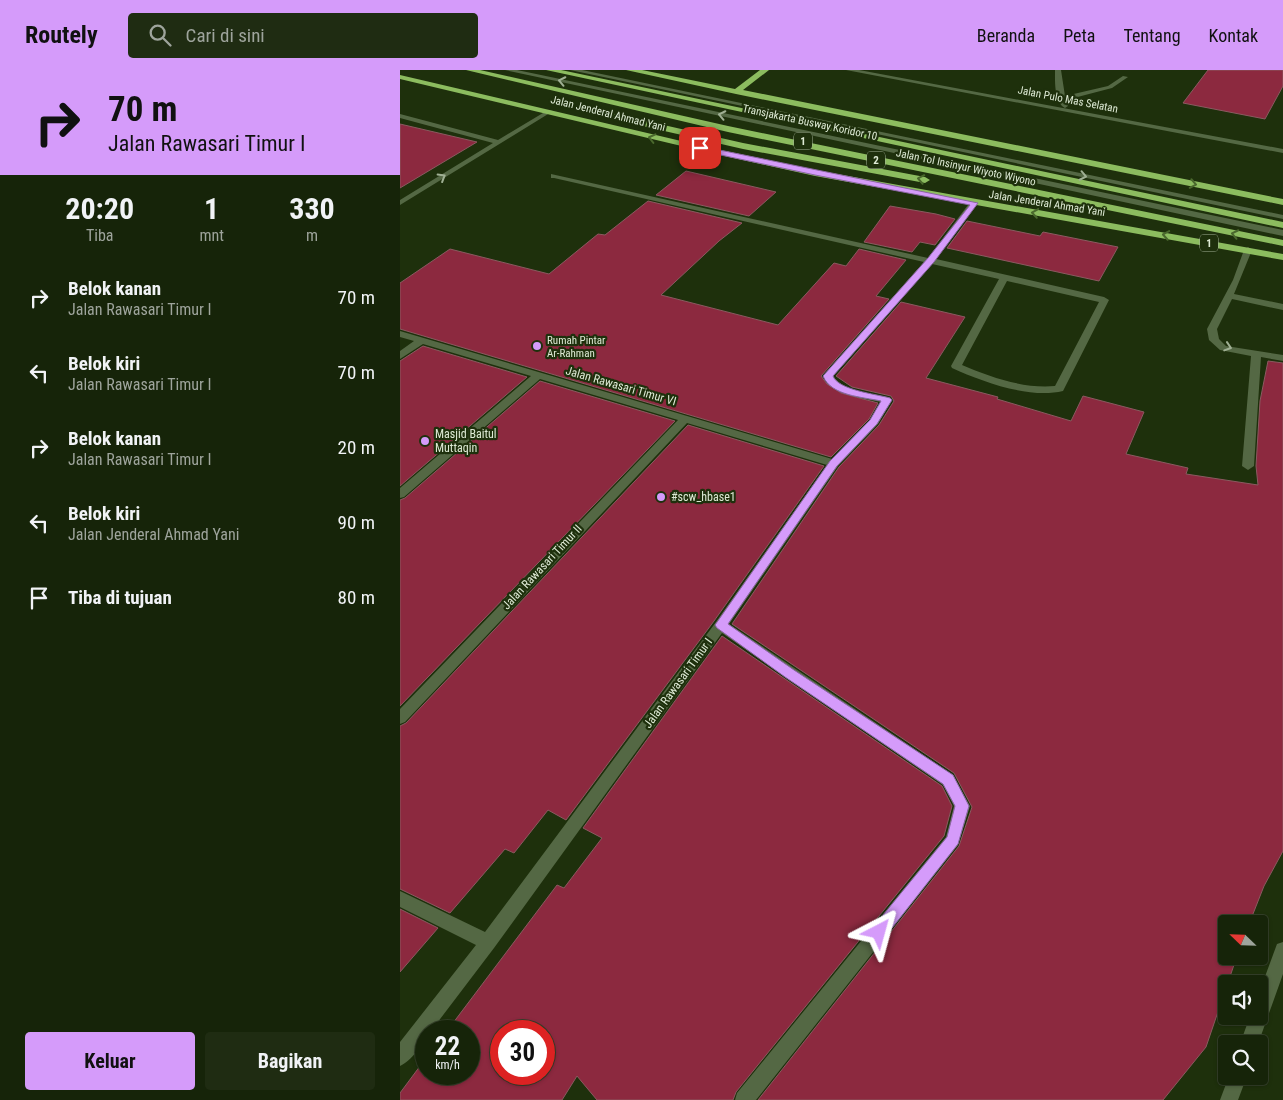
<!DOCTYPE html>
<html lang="id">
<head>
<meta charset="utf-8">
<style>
  :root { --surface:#162409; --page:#1f2c12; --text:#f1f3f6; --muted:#9ea49c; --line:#35412a; --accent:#d59bfa }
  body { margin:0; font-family:"Roboto Condensed",sans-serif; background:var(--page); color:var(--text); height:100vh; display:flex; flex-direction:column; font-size:19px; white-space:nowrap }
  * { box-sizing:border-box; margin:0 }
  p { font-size:16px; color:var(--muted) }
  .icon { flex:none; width:28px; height:28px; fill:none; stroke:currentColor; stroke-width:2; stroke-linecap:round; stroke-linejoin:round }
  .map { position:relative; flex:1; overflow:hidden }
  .side { display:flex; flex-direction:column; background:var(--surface); width:400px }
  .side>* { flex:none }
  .hud { background:#d59bfa; color:#111; overflow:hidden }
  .needle { width:32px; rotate:293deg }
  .tools { position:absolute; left:818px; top:845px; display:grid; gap:10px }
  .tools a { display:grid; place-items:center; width:50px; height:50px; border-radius:5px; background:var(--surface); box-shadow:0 1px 4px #0004,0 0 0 1px var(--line); font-size:25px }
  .speed { position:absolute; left:15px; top:950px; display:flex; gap:10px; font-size:25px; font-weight:700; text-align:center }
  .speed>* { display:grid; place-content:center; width:65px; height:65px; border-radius:50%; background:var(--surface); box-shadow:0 1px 4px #0004,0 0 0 1px var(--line); line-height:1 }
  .speed small { font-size:12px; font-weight:400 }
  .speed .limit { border:8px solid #d22; background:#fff; color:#111 }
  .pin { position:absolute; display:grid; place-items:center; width:42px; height:42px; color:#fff; margin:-21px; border-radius:10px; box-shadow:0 2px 8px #0006 }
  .me { position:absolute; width:55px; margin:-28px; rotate:39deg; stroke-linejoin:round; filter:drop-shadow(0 0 4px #0008) }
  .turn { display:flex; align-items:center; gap:18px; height:105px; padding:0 25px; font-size:22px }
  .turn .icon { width:65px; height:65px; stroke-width:2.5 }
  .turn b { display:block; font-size:35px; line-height:42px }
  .eta { display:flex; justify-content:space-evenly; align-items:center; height:85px; text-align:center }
  .eta b { font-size:30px; font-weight:700; line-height:35px }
  .primary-button { display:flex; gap:10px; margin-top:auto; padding:10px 25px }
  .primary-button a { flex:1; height:58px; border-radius:5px; background:var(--accent); color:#111; font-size:20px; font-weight:700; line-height:58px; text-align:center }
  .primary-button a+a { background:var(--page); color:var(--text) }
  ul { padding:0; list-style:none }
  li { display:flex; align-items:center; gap:15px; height:75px; padding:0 25px }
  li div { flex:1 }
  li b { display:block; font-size:19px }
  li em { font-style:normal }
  header { display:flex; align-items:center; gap:30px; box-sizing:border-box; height:70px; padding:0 25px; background:var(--accent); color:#111 }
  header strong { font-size:24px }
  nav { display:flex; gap:28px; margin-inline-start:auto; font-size:18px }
  .search { width:350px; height:45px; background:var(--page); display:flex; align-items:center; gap:12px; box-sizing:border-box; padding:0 18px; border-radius:5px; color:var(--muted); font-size:19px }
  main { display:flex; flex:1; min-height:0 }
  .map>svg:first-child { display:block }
  .building { fill:#8c293f; stroke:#8a5a60; fill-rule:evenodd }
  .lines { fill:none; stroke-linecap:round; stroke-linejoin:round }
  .minor { fill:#546844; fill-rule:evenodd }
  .highway { fill:#8cbc5f; fill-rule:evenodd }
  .oneway { stroke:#a0b094 }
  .oneway2 { stroke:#4a682d }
  .route { fill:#d59bfa; stroke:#8a65a2 }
  .poi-dot { fill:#d59bfa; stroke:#1e300c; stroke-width:2 }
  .labels { text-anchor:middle; stroke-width:4.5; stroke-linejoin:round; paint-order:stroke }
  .far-street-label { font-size:11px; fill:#deead5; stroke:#1e300c }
  .shield { fill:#1e300c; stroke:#a4b299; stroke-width:1 }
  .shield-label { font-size:11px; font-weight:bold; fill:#deead5 }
  .far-poi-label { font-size:11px; fill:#deead5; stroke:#1e300c; text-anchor:start }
  .street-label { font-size:12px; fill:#deead5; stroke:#1e300c }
  .poi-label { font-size:12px; fill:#deead5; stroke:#1e300c; text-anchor:start }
</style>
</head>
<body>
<header>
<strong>Routely</strong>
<div class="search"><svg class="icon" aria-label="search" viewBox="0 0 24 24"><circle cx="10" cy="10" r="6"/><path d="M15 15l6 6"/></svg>Cari di sini</div>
<nav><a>Beranda</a><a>Peta</a><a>Tentang</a><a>Kontak</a></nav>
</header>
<main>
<section class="side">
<div class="hud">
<div class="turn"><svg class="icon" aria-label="right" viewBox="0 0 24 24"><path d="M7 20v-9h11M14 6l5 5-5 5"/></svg><div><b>70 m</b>Jalan Rawasari Timur I</div></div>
</div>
<div class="eta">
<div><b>20:20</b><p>Tiba</p></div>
<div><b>1</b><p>mnt</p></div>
<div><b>330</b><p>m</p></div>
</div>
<ul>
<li><svg class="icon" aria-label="right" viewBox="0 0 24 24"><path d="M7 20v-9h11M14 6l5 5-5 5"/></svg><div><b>Belok kanan</b><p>Jalan Rawasari Timur I</p></div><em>70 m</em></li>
<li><svg class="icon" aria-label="left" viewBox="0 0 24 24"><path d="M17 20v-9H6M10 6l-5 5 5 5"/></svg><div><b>Belok kiri</b><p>Jalan Rawasari Timur I</p></div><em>70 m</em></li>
<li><svg class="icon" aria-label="right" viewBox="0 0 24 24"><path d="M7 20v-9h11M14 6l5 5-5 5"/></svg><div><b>Belok kanan</b><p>Jalan Rawasari Timur I</p></div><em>20 m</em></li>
<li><svg class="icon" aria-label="left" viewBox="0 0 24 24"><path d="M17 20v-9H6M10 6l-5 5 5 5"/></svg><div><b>Belok kiri</b><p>Jalan Jenderal Ahmad Yani</p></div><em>90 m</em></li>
<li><svg class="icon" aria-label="arrive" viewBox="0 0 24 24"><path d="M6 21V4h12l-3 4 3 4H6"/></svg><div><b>Tiba di tujuan</b></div><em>80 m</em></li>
</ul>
<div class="primary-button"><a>Keluar</a><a>Bagikan</a></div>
</section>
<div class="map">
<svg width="883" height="1030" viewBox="0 0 883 1030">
  <rect width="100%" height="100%" fill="#1e300c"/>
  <!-- building -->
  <g class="building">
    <polygon points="808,0 883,0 883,16 865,49 783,33"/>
    <polygon points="0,54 77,72 0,118"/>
    <polygon points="286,101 376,122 349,146 256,125"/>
    <polygon points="248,131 342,153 319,171 261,225 378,255 434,193 446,196 459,179 506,190 476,226 489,229 421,306 427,314 441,323 478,333 469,349 431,387 0,259 0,213 50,179 149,204 198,164 205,165"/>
    <polygon points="490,136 536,144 555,149 535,175 520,172 512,182 464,172"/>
    <polygon points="567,151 640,166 643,162 718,177 699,211 547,178"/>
    <polygon points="501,232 565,247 526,308 598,327 597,329 671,351 683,326 744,342 726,384 788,398 786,404 858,415 856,396 860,331 868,291 883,293 883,781 864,816 849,854 826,854 826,886 837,886 806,977 763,1030 358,1030 559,776 572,737 554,703 332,554 439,397 479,355 494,331 491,326 452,317 436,306"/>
    <polygon points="23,276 127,307 0,416 0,291"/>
    <polygon points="140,311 275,351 0,636 0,430 5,428"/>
    <polygon points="288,355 424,396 314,551 166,750 148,740 114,783 105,779 50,843 0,819 0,656 6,653"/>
    <path d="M322 566 542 716 552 736 544 766 336 1022 333 1030H197L177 1006 162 1030H0V1023L26 988V1004H69V961H47L157 815 164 818 202 768 183 758ZM101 961H144V1004H101Z"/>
    <polygon points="0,839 38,858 0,902"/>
  </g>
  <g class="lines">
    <!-- minor -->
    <g class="minor">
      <polygon points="105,0 117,0 883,160 883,166"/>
      <polygon points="170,0 182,0 883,145 883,149"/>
      <polygon points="446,0 459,0 883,79 883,83"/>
      <path d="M655 0H661L665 26 708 16 723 6 728 7 712 18 666 30 668 36 665 38C654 32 655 12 655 0Z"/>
      <polygon points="148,40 153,41 0,135 0,130 93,73 0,48 0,44 98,70"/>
      <path d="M151 104 528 188 571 131H574L578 133 536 189 704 227 709 230 663 321C629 329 583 312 552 298L551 296 599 209 532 194 433 306C445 323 472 323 491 328L492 330 478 354 438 396 329 554 553 705 570 736 558 775 356 1030H335L337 1023 546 767 554 736 543 715 322 563 94 878 31 961H26C26 973 10 992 0 996V972L76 875 0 837V821L85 862 316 552 427 395 287 353 5 652 0 654V639L278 350 140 309 4 427 0 428V418L131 306 23 274 0 289V281L14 271 0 267V261L432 389 470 350 481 332C459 328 436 325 423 306L524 192 154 108H151ZM607 211 699 232 655 316C624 319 590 307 562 295Z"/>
      <polygon points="848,177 852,180 834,224 883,234 883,240 832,229 817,259 819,269 826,276 883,285 883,291 861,287 854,396 848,400 842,396 851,286 820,280 809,270 807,259 833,210 844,180"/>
      <polygon points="883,872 883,904 858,974 840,974 850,946 859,946 859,923 877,874"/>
      <polygon points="829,1006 847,1006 838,1030 820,1030"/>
    </g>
    <!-- highway -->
    <g class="highway">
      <polygon points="66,0 80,0 328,56 883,170 883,176 328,62"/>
      <polygon points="146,0 161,0 883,152 883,158"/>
      <polygon points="226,0 242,0 335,19 360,0 369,0 343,20 883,129 883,135 336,24"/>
      <polygon points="0,5 311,78 415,100 883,184 883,190 415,106 311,83 0,9"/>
      <polygon points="193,39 343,73 525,107 530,110 525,113 343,79 190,44 189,42"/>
    </g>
  </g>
  <!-- one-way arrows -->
  <defs><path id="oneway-chevron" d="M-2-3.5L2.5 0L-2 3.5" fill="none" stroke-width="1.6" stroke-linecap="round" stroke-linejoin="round" transform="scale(1.25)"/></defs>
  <g class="oneway">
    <use href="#oneway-chevron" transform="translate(162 11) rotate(-168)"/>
    <use href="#oneway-chevron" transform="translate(322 45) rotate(-168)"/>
    <use href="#oneway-chevron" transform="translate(683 106) rotate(12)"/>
    <use href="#oneway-chevron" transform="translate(42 107) rotate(-31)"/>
    <use href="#oneway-chevron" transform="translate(828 277) rotate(18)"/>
  </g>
  <g class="oneway2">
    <use href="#oneway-chevron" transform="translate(252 68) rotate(-166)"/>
    <use href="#oneway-chevron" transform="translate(521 109) rotate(-169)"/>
    <use href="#oneway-chevron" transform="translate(793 114) rotate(11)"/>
    <use href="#oneway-chevron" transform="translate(635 143) rotate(-171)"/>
    <use href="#oneway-chevron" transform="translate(835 164) rotate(-168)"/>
    <use href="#oneway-chevron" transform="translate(766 165) rotate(-170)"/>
  </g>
  <!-- route -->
  <path class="route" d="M300 76 578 133 534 192 433 306C438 320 476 324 490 328L492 330 477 354 437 396 328 554 394 600 553 705 567 732 569 736 558 774 485 867 479 869 474 867 472 862 474 856 547 767 555 736 543 714 385 607 317 558 315 555 430 391 470 350 481 331C463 327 431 326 423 306L528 188 570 135 415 105 297 80V77Z"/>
  <!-- markers -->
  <g class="poi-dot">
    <circle cx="137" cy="276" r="5"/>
    <circle cx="25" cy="371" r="5"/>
    <circle cx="261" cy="427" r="5"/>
  </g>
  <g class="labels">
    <!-- far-street labels -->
    <g class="far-street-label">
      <text transform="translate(668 29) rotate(11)" y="4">Jalan Pulo Mas Selatan</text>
      <text transform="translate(208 43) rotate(14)" y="4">Jalan Jenderal Ahmad Yani</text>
      <text transform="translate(410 52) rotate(12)" y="4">Transjakarta Busway Koridor 10</text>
      <text transform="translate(566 97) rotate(12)" y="4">Jalan Tol Insinyur Wiyoto Wiyono</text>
      <text transform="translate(647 133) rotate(9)" y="4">Jalan Jenderal Ahmad Yani</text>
    </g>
    <!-- shield labels -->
    <g class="shield">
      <rect x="394" y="62.5" width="18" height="17" rx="4"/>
      <rect x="467" y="81.5" width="18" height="17" rx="4"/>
      <rect x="800" y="164.5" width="18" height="17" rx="4"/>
    </g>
    <g class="shield-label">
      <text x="403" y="75">1</text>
      <text x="476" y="94">2</text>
      <text x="809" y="177">1</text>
    </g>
    <!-- far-poi labels -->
    <g class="far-poi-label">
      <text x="147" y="274">Rumah Pintar<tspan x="147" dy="13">Ar-Rahman</tspan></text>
    </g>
    <!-- street labels -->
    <g class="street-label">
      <text transform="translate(221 316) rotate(16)" y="4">Jalan Rawasari Timur VI</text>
      <text transform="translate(142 497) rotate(-47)" y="4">Jalan Rawasari Timur II</text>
      <text transform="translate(278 613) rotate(-54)" y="4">Jalan Rawasari Timur I</text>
    </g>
    <!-- poi labels -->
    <g class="poi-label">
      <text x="35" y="368">Masjid Baitul<tspan x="35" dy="14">Muttaqin</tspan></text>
      <text x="271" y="431">#scw_hbase1</text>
    </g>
  </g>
</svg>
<div class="tools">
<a><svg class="needle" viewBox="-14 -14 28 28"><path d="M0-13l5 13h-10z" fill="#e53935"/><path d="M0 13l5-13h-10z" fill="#9ea49c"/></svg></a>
<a><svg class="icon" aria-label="sound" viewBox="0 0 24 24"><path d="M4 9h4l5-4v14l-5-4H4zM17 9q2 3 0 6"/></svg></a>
<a><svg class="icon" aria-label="search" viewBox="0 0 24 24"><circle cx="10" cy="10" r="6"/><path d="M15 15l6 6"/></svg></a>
</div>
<div class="speed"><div>22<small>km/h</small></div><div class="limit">30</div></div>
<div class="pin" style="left:300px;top:78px;background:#d93025"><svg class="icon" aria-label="arrive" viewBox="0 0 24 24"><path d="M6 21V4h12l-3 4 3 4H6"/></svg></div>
<svg class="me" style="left:479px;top:862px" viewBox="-20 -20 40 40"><path d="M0-17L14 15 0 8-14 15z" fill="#d59bfa" stroke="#fff" stroke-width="4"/></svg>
</div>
</main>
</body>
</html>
